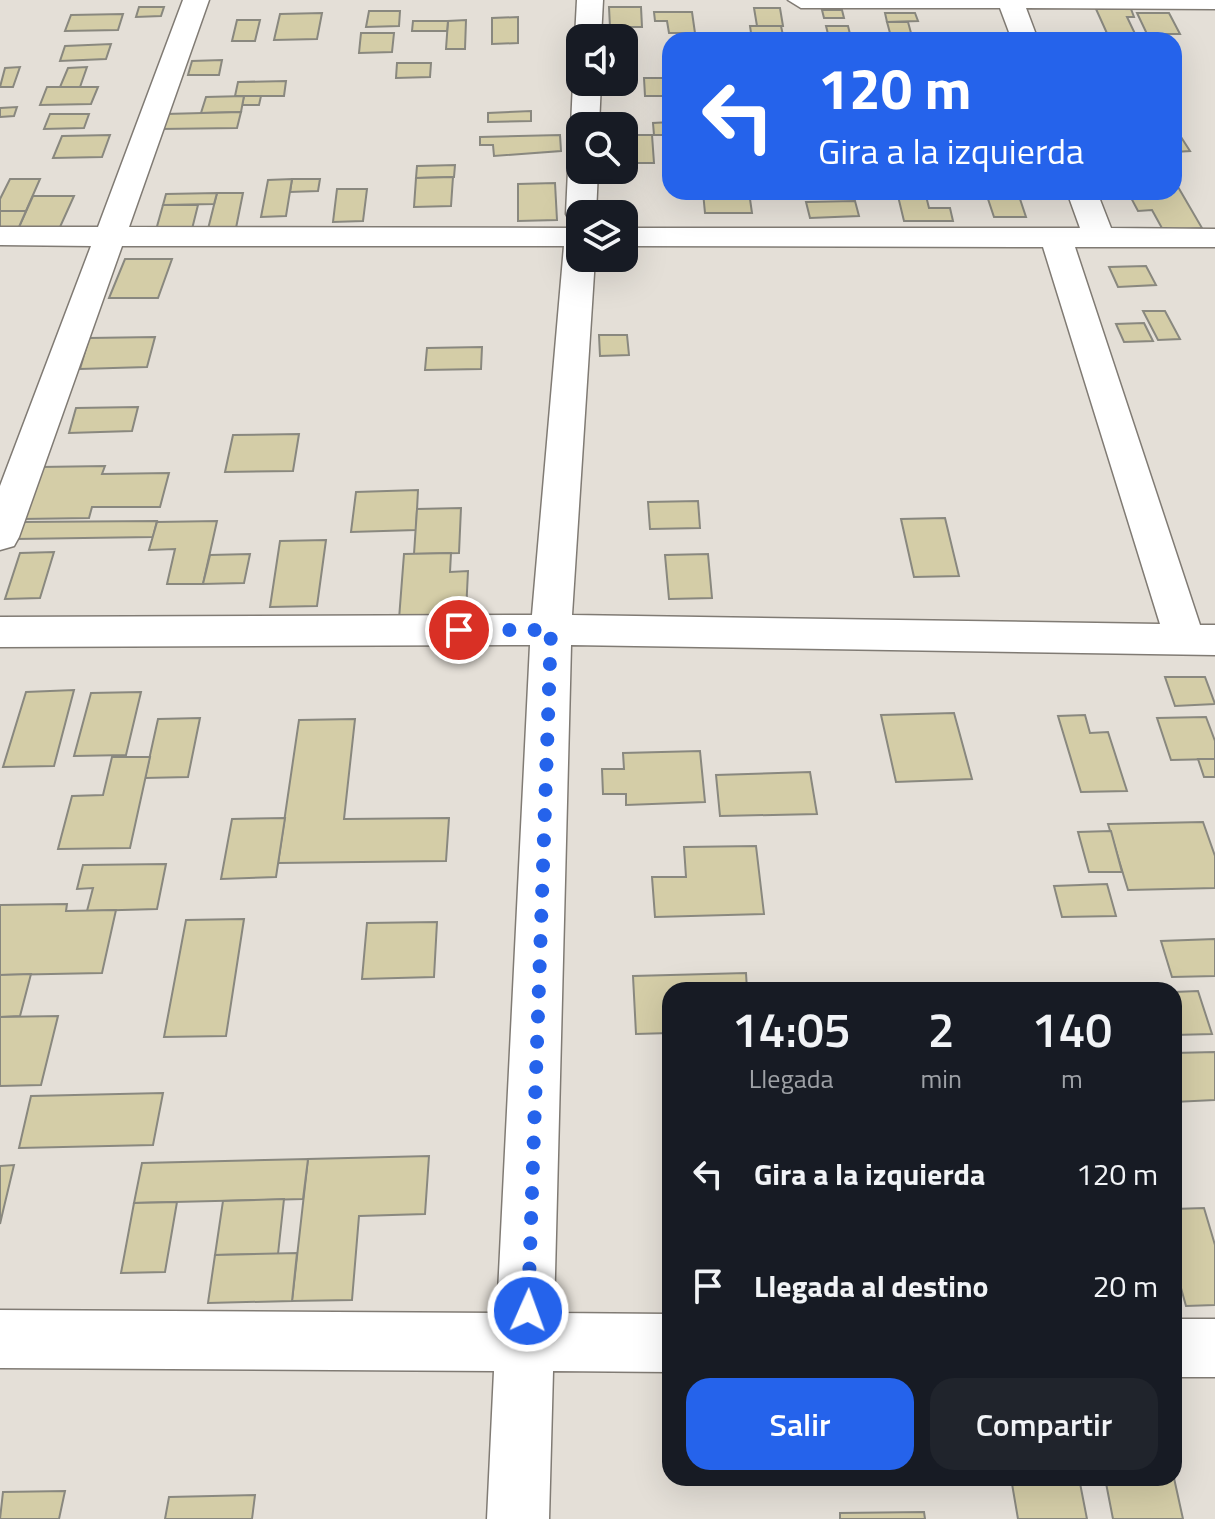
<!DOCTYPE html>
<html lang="es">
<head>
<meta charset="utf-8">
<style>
  :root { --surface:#171b24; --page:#20242c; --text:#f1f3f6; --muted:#9ea1a6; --accent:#2563eb }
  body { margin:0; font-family:"Titillium Web",sans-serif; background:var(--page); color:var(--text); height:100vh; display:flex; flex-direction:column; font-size:30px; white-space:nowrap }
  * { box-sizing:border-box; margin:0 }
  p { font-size:26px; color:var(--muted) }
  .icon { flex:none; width:44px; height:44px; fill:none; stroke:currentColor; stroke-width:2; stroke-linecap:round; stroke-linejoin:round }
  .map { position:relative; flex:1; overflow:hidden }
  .details { position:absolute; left:662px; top:982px; width:520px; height:504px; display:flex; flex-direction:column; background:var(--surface); border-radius:24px; box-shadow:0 8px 32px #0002 }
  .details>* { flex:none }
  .banner { position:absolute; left:662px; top:32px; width:520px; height:168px; border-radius:24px; box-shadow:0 8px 32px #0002; background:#2563eb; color:#fff; overflow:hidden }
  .buttons { position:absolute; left:566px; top:24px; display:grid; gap:16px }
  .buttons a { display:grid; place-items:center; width:72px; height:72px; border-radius:16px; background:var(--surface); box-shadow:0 8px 32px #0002; font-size:40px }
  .pin { position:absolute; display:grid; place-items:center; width:68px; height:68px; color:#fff; margin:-34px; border:4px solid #fff; border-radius:50%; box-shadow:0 2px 8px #0007 }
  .me { position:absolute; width:88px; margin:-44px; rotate:2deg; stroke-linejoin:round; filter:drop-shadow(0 0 6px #0008) }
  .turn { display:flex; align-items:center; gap:28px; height:168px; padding:0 24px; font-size:36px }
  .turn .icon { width:104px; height:104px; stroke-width:2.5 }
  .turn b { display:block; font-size:56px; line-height:68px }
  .eta { display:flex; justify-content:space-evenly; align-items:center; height:136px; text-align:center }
  .eta b { font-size:48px; font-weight:600; line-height:56px }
  .button { display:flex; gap:16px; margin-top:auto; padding:16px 24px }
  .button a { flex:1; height:92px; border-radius:24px; background:var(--accent); color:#fff; font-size:32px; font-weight:600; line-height:92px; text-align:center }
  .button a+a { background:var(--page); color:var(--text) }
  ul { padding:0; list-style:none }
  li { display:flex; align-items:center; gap:24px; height:112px; padding:0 24px }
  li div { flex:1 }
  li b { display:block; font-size:30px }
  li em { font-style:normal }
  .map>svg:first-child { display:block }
  .building { fill:#d4cda7; stroke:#89887f; stroke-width:2 }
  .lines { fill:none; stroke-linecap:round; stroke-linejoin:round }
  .minor-casing { stroke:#807b74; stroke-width:3 }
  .minor { fill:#fff; fill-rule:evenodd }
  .route { stroke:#2563eb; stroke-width:14; stroke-dasharray:0 25.2 }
</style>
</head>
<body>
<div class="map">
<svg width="1215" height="1519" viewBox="0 0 1215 1519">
  <rect width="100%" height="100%" fill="#e4dfd7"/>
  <!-- building -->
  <g class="building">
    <polygon points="139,7 164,7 161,16 136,17"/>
    <polygon points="609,7 641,7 642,27 610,27"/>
    <polygon points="754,8 780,8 783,26 757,26"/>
    <polygon points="1096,9 1131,9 1134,17 1127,17 1138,40 1110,40"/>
    <polygon points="822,10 842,10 844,18 824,18"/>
    <polygon points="369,11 400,11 399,26 366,27"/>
    <polygon points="654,12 692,12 695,33 669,33 667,21 655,21"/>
    <polygon points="322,13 317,39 274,40 280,14"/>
    <polygon points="885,13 915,13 918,21 887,22"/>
    <polygon points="1137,13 1169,13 1180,34 1147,34"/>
    <polygon points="123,14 118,30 65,31 71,15"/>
    <polygon points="518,17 518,43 492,44 492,18"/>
    <polygon points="237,20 260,20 255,41 232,41"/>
    <polygon points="466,20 465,49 446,49 448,21"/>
    <polygon points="413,21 448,21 447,31 412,31"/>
    <polygon points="887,22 908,22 911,33 890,33"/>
    <polygon points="750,26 781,26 784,40 752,40"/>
    <polygon points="826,26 848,26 850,34 828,34"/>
    <polygon points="361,33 394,33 392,52 359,53"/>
    <polygon points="111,44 106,59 60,61 65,46"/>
    <polygon points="222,60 219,75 188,75 192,61"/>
    <polygon points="397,63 431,63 430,77 396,78"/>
    <polygon points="20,67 13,87 0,87 5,68"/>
    <polygon points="87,67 80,87 60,87 68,68"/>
    <polygon points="644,78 670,78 670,96 645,96"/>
    <polygon points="286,81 284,96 235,96 238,82"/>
    <polygon points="47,87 98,87 91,104 40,105"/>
    <polygon points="244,96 261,96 259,105 242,105"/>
    <polygon points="244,96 241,112 201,113 206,97"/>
    <polygon points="17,107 14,116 0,117 0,108"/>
    <polygon points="531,111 531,121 488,122 488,113"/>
    <polygon points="241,112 237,128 160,129 165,114"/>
    <polygon points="50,114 89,114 84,128 44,129"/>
    <polygon points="670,122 670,135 654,135 653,123"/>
    <polygon points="110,135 102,157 53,158 62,136"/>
    <polygon points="560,135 561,151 494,156 493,145 480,145 480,137"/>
    <polygon points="624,135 652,135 654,163 634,163 633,147 624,147"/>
    <polygon points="1174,137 1181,137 1190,151 1174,152"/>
    <polygon points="455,165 454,177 416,178 417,166"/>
    <polygon points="453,177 451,206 414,207 416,178"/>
    <polygon points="10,179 40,179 26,211 0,211 0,199"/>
    <polygon points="292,179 320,179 318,191 290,192"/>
    <polygon points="292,179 286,216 261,217 268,180"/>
    <polygon points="1174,180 1202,228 1163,230 1152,210 1138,211 1130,196 1144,195 1142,192 1174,192"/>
    <polygon points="555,183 557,220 518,221 518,184"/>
    <polygon points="337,189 367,189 363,221 333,222"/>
    <polygon points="703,192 749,192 752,213 705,213"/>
    <polygon points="897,192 925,192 929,208 950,208 953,221 904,221"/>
    <polygon points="217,193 243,193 236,228 208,229"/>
    <polygon points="217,193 214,204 163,205 166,194"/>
    <polygon points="986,193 1018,193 1026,217 994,217"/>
    <polygon points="33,196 74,196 60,227 19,227"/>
    <polygon points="855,201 859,216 810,218 806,202"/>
    <polygon points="163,205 198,205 192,229 156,230"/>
    <polygon points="0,211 26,211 19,227 0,227"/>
    <polygon points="125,259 172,259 158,298 109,298"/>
    <polygon points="1146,266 1156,285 1118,287 1109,267"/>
    <polygon points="1143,311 1165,311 1180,339 1158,340"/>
    <polygon points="1144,323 1153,341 1124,342 1116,324"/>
    <polygon points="599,335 627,335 629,355 600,356"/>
    <polygon points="155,337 147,367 80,369 89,338"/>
    <polygon points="482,347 481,369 425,370 427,348"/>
    <polygon points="138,407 132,431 69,433 76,408"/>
    <polygon points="299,434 293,471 225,472 233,435"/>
    <polygon points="105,466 102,474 169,473 160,507 92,507 89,518 22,519 40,467"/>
    <polygon points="418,490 416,530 351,532 356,492"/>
    <polygon points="698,501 700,528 650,529 648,502"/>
    <polygon points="461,508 459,553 414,554 417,509"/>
    <polygon points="945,518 959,576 914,577 901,519"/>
    <polygon points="157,521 153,537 15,539 20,522"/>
    <polygon points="217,521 203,584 167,584 175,549 149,550 157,522"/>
    <polygon points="326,540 317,606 270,607 280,541"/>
    <polygon points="54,552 40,598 5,599 20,553"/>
    <polygon points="451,553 450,572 468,571 466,612 449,612 448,618 399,619 404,554"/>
    <polygon points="250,554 244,583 203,584 210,555"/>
    <polygon points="708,554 712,598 669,599 665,555"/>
    <polygon points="1165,677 1205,677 1215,704 1175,706"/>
    <polygon points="74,690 54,766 3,767 26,692"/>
    <polygon points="141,692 126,755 74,756 91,693"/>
    <polygon points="954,713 972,779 896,782 881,715"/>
    <polygon points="1085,715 1090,733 1108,732 1127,791 1081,792 1058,716"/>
    <polygon points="1206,717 1215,741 1215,759 1171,760 1157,718"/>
    <polygon points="200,718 188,777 145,778 158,719"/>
    <polygon points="355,719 344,819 449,818 446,861 278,863 299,720"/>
    <polygon points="700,751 705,802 626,805 626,794 603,794 602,769 624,769 623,753"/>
    <polygon points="112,757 150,757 130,848 58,849 72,796 103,795"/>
    <polygon points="1198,759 1215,759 1215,777 1204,777"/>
    <polygon points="810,772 817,814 720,816 716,775"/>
    <polygon points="285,818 276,877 221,879 232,819"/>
    <polygon points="1203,822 1215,856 1215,888 1128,890 1108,824"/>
    <polygon points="1111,831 1122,872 1089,872 1078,832"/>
    <polygon points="756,846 764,914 655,917 652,877 686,877 684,847"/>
    <polygon points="166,864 157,909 87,911 93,888 77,889 83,865"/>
    <polygon points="1107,884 1116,916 1062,917 1054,886"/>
    <polygon points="67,904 66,911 116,910 102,973 0,975 0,905"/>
    <polygon points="244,919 226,1036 164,1037 186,920"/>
    <polygon points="437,922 434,977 362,979 367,923"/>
    <polygon points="1215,939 1215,976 1172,977 1161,941"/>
    <polygon points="746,973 747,990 670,990 670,1033 636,1034 633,976"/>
    <polygon points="31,974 20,1016 0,1017 0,975"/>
    <polygon points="1198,991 1212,1034 1174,1035 1174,992"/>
    <polygon points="58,1016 41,1085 0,1086 0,1017"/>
    <polygon points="1215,1052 1215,1100 1174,1102 1174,1053"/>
    <polygon points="163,1093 153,1145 19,1148 31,1096"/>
    <polygon points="429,1156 425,1214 359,1216 352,1300 292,1301 308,1159"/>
    <polygon points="308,1159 303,1199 134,1203 142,1163"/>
    <polygon points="14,1165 3,1211 0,1224 0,1166"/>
    <polygon points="284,1199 278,1254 215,1255 223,1201"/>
    <polygon points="177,1202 165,1272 121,1273 134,1203"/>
    <polygon points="1204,1208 1215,1245 1215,1305 1186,1306 1174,1263 1174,1209"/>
    <polygon points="297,1253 292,1301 208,1303 215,1255"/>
    <polygon points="1011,1478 1079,1478 1087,1519 1018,1519"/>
    <polygon points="1105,1478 1174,1478 1183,1519 1113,1519"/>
    <polygon points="65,1491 59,1519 0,1519 3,1492"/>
    <polygon points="255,1495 252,1519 165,1519 169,1497"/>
    <polygon points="924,1512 925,1519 840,1519 840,1513"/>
  </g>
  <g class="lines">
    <defs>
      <g id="minor">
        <polygon points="183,0 209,0 129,227 580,228 580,258 595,258 572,615 1160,624 1043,247 624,246 624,228 1080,228 1067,192 1097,192 1111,228 1215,229 1215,247 1075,247 1200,625 1215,625 1215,655 571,645 554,1313 670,1314 670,1372 553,1371 549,1519 487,1519 494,1371 0,1368 0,1310 497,1313 530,645 0,647 0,617 532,615 564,246 122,246 19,537 14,546 0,550 0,486 91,246 0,245 0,227 98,227"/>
        <polygon points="577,0 603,0 601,38 580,38 580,44 575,38"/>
        <polygon points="788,0 1215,0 1215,9 1026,8 1038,40 1012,40 1000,8 801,8"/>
        <polygon points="580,75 580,82 601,82 599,126 580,126 580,133 571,126 573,82"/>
        <polygon points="580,162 580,170 598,170 596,214 580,214 580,223 570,221 566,214 568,170"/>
        <rect x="1174" y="1319" width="41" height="58"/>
      </g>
    </defs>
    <!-- minor casing -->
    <use href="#minor" class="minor-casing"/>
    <!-- minor -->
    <use href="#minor" class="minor"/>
  </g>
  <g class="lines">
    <!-- route -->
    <polyline class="route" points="459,630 551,630 528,1311"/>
  </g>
</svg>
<div class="buttons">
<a><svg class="icon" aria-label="sound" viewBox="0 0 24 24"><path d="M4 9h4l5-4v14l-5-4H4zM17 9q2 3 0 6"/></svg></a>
<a><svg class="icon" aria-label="search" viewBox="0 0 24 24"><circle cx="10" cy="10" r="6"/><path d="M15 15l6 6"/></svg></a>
<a><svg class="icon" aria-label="layers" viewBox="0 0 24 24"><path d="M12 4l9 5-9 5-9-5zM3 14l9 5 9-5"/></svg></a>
</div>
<div class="pin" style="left:459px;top:630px;background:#d93025"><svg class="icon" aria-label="arrive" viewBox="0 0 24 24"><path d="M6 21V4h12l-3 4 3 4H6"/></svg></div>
<svg class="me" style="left:528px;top:1311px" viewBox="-20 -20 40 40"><circle r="17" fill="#2563eb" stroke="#fff" stroke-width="3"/><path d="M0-11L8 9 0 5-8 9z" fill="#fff"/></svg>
<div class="banner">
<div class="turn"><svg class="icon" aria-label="left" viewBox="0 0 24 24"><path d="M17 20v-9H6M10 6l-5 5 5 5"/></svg><div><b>120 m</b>Gira a la izquierda</div></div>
</div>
<section class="details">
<div class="eta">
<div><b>14:05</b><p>Llegada</p></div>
<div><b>2</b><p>min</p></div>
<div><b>140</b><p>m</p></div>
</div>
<ul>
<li><svg class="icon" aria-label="left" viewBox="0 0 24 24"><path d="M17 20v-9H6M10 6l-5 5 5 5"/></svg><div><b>Gira a la izquierda</b></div><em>120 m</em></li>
<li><svg class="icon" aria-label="arrive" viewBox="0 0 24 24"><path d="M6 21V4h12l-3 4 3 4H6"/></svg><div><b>Llegada al destino</b></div><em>20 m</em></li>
</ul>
<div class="button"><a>Salir</a><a>Compartir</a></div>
</section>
</div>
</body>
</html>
